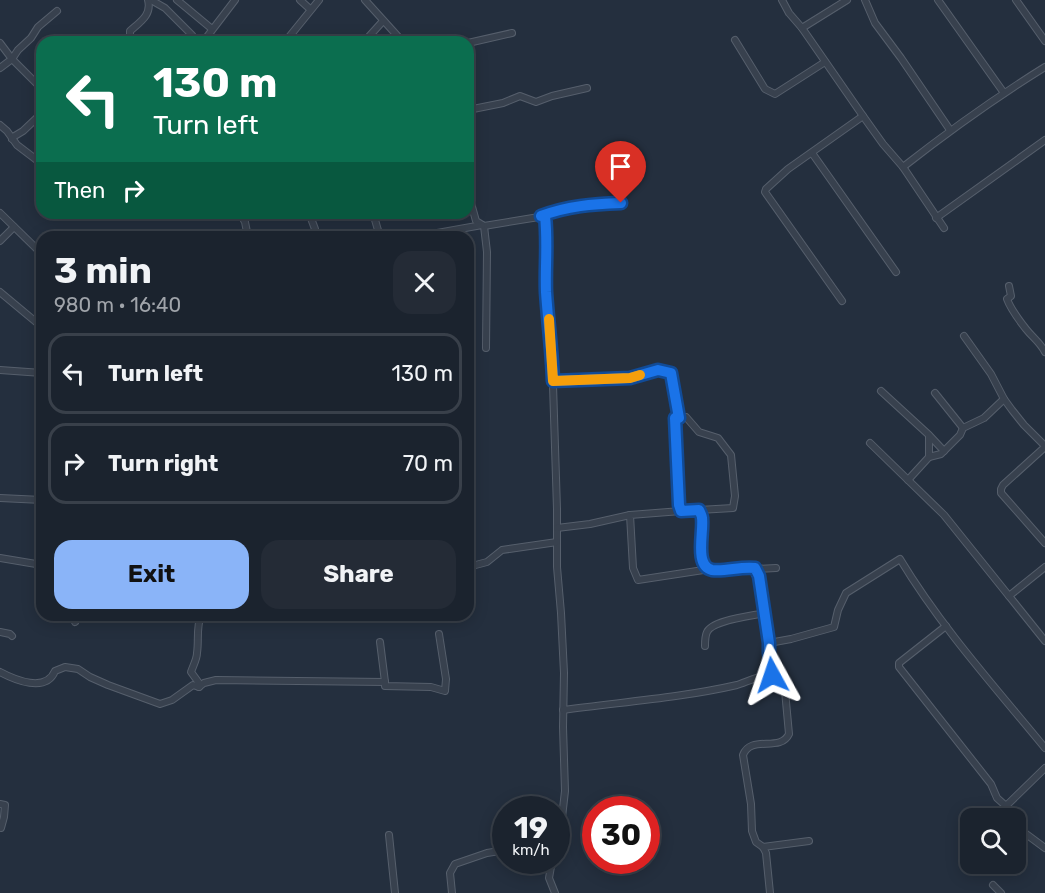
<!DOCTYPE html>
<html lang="en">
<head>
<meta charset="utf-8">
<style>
  :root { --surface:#1b232e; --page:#242b36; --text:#f1f3f6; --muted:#a0a4aa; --line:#39404a; --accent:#8ab4f8 }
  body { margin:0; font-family:Rubik,sans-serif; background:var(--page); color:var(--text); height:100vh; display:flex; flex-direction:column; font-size:22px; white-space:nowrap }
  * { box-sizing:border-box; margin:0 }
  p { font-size:20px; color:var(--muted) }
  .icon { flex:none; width:33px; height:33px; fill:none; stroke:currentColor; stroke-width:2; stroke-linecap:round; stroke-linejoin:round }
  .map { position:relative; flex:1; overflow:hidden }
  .details { position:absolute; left:36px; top:231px; width:438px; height:390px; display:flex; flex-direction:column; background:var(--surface); border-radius:18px; box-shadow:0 3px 15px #0003,0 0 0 2px var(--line) }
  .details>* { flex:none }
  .hud { position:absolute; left:36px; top:36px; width:438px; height:183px; border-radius:18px; box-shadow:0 3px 15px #0003,0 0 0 2px var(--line); background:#0b6e4f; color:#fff; overflow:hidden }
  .controls { position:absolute; left:960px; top:808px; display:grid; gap:12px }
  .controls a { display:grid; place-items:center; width:66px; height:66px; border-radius:12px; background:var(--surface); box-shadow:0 3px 15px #0003,0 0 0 2px var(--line); font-size:30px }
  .speed { position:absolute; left:492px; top:796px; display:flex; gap:12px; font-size:30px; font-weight:700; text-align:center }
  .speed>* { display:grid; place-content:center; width:78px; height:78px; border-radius:50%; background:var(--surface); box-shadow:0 3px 15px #0003,0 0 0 2px var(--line); line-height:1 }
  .speed small { font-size:15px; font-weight:400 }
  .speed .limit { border:9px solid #d22; background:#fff; color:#111 }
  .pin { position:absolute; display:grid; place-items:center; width:51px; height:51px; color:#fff; margin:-62px -26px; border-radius:50% 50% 50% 0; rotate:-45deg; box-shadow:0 0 6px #0007 }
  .pin .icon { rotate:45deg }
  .me { position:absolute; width:66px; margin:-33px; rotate:355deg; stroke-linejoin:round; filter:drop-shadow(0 0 4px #0008) }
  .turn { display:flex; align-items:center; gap:21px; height:126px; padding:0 18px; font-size:27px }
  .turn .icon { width:78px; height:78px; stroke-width:2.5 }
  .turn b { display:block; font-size:42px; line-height:51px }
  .then { display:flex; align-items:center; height:57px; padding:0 18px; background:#0003; gap:12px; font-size:22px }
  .round { display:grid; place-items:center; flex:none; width:63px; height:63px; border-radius:18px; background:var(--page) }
  .overview { display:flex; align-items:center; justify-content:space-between; height:102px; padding:0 18px }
  h1 { font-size:36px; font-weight:700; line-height:45px }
  .cta { display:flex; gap:12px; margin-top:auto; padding:12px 18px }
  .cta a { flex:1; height:69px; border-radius:18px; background:var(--accent); color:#111; font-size:24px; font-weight:700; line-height:69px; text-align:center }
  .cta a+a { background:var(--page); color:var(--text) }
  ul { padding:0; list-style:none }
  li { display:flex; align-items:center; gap:18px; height:81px; margin:0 12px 9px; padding:0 6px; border:3px solid var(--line); border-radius:18px }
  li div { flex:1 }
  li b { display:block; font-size:22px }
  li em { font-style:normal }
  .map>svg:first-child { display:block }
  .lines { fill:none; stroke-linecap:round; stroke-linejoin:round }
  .minor-casing { stroke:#565f6c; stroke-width:8 }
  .minor { stroke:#38414e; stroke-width:6 }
  .route-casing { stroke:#114b97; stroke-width:15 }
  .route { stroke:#1a73e8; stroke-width:10 }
  .slow { stroke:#f59e0b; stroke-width:10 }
</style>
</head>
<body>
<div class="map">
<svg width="1045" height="893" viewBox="0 0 1045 893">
  <rect width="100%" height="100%" fill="#242f3e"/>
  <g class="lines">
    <defs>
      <g id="minor">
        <polyline points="151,0 165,8 192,35 197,42"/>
        <polyline points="177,0 212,29"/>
        <polyline points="300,0 310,9"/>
        <polyline points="365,0 403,42"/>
        <polyline points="782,0 789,13 802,28 863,116 883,144 903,167 944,228"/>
        <polyline points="865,0 875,23 901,58 950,130"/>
        <polyline points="938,0 1004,93"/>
        <polyline points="1016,0 1045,41"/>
        <polyline points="802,28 847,0"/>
        <polyline points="735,40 765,89 775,94 825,62"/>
        <path d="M136 42 130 37V31C140 22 152 15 148 0"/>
        <polyline points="203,42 235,0"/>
        <polyline points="285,42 319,0"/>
        <polyline points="364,42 383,21"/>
        <polyline points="0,43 12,59 0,68"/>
        <polyline points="468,43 512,33"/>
        <polyline points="42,89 12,59 18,50 31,38 38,27 57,11"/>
        <polyline points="468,110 503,103 520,96 536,102 552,96 587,88"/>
        <polyline points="0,125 7,131 17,145 42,164"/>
        <polyline points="12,139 13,137 23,131 42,113"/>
        <polyline points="812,153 896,272"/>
        <path d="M903 167C949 131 995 98 1045 67"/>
        <polyline points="468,192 476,221 484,226 545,216 547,236 546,289 552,354 557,509 557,567 561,613 564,673 563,727 565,791 560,835 556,848"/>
        <polyline points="0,213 42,254"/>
        <polyline points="240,213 245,222 248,237"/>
        <polyline points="309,213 315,229 316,237"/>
        <polyline points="373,213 380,237"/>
        <path d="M542 215C568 205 594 204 621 203"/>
        <polyline points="936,218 1045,140"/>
        <polyline points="484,226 487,252 486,348"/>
        <polyline points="415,237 482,225"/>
        <polyline points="0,241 14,227"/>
        <path d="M1009 286 1011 296 1007 299C1011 310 1019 320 1026 329 1033 338 1039 341 1045 352"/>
        <polyline points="0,292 42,327"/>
        <polyline points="842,301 765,192 766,189 788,169 863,116"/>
        <polyline points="964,336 991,374 1004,399 1012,410 1024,425 1045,446"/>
        <polyline points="0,370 42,373"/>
        <polyline points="553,381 630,378 659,370 671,373 679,418"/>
        <polyline points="881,391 929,435 944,451"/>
        <polyline points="935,393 963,428"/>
        <polyline points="870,443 944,515 1009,596"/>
        <polyline points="1045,447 1003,485 1001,489 1001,493 1045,543"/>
        <polyline points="929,457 929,436"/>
        <polyline points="908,480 929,457 941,454 960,435 963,428 984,418 1004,399"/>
        <polyline points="0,498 42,500"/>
        <path d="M699 510 733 508 735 496 731 455 718 438 699 432 686 417 676 418 679 505 681 511 699 510C700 512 702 516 702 518 704 532 693 566 712 570 724 572 740 566 755 569L759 576 769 643"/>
        <polyline points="681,511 630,515 633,568 638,580 710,569"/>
        <polyline points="557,528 590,524 630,515"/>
        <polyline points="0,558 42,565"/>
        <polyline points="468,567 487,562 502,550 557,542"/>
        <polyline points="1045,567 1009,596 1045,641"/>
        <polyline points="755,569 776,568"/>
        <polyline points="72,615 75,622"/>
        <polyline points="946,626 899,663 899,667 991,784 997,798 1006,806 1014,819"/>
        <polyline points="0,632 10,634 12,636"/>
        <polyline points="380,642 385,682"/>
        <path d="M705 646C705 642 705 636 707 632 712 620 752 616 765 613"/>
        <path d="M0 672C15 680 46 693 55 671L65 667 78 669 90 677 108 685 160 704 172 700 193 685 199 687 204 683 216 680 385 682V686L431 687 445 691 446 679 439 634"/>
        <path d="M772 675 769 643 791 639 834 627 838 610 846 593 900 559C941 627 995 687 1045 748"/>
        <path d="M199 687V683L191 672C193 666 197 659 197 653 199 640 196 628 201 615"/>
        <path d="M563 710C621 702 680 698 737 685 750 681 773 668 784 680L789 734C780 753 751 734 743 755L751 804 752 831 756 842 763 847 766 853 770 893"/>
        <polyline points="0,804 5,805 4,817 1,828"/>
        <polyline points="1006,806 1045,768"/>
        <polyline points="1016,822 1022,831 1045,848"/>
        <polyline points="389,835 395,893"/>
        <polyline points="763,847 809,841"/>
        <polyline points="552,861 549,878 555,893"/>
        <polyline points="993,885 1001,893"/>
        <polyline points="452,893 450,873 455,864 487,853 506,850"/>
      </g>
    </defs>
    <!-- minor casing -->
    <use href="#minor" class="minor-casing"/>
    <!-- minor -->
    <use href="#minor" class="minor"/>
  </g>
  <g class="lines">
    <defs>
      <path id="route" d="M621 203C593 204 567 206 541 216H545C548 242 545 267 546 292 548 322 552 351 553 381L630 378 658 370 671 373 679 418H675L679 505 681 511 699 510C700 512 702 516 702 518 704 532 694 566 712 570 725 572 741 566 755 568L759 576 769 643V653L772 675"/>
    </defs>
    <!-- route casing -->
    <use href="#route" class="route-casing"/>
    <!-- route -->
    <use href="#route" class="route"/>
    <!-- slow -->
    <polyline class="slow" points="549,319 553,381 630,378 640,375"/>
  </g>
</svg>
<div class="controls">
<a><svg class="icon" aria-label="search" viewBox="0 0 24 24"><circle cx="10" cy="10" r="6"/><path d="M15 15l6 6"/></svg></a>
</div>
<div class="speed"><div>19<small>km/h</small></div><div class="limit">30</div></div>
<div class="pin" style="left:621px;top:203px;background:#d93025"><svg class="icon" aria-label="arrive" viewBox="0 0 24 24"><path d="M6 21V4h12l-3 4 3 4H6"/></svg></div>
<svg class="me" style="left:772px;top:675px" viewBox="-20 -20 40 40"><path d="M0-17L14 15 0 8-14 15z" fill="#1a73e8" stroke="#fff" stroke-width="4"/></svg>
<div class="hud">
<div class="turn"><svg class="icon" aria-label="left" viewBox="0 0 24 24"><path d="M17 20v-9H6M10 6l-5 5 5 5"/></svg><div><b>130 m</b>Turn left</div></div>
<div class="then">Then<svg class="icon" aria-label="right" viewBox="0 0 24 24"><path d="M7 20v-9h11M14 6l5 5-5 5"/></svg></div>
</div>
<section class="details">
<div class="overview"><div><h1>3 min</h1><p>980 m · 16:40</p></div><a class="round"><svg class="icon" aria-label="close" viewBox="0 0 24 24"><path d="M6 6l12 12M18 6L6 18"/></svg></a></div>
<ul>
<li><svg class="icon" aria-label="left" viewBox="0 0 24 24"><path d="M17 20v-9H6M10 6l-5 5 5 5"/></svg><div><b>Turn left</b></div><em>130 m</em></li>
<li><svg class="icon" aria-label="right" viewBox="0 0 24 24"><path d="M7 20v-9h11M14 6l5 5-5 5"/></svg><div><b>Turn right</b></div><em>70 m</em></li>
</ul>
<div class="cta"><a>Exit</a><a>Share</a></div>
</section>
</div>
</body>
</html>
